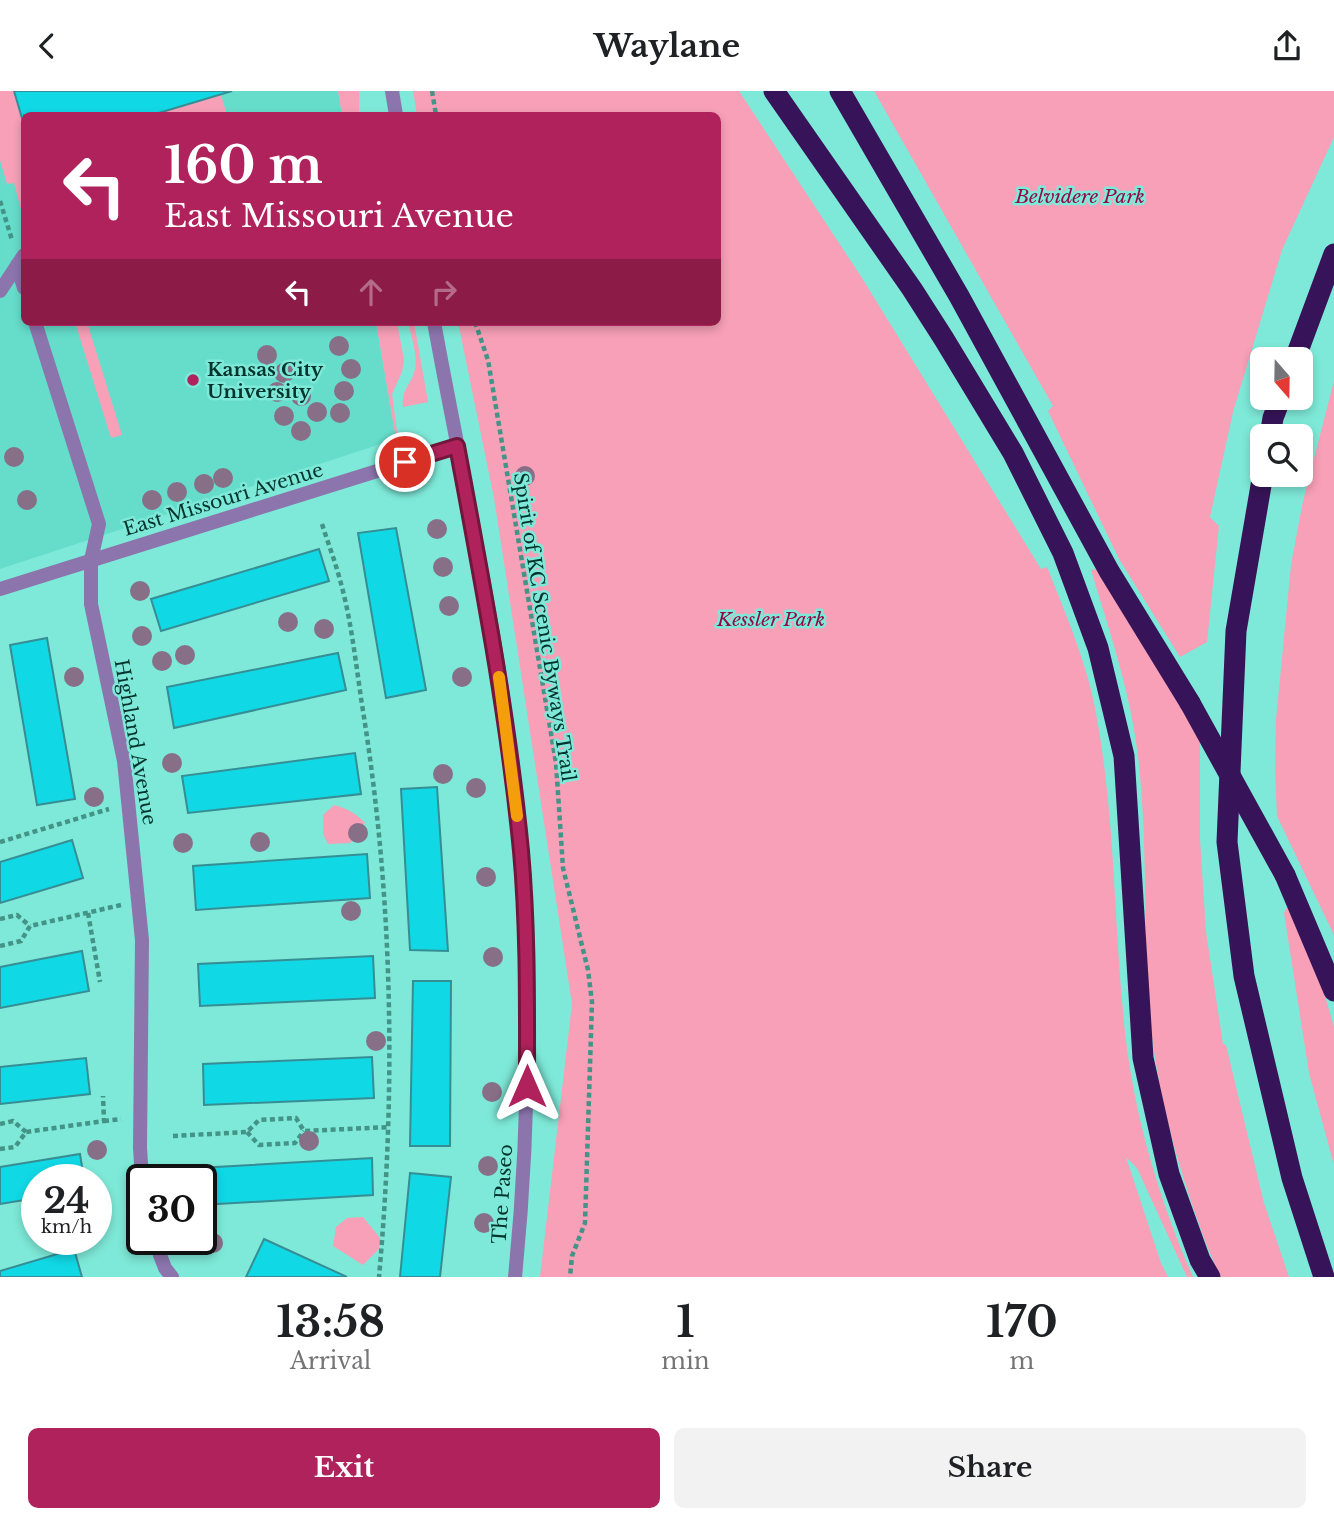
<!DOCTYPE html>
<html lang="en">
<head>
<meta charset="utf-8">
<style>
  :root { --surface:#fff; --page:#f2f2f2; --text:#202124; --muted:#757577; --accent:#af225b }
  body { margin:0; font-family:"Libre Baskerville",serif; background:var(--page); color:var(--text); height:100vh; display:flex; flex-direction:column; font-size:26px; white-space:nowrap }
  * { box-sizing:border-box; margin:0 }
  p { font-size:23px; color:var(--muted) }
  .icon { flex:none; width:38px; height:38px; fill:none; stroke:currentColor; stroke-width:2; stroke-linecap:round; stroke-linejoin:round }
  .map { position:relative; height:1186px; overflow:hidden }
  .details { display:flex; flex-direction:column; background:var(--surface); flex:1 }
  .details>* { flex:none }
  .guide { position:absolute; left:21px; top:21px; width:700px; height:214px; border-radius:10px; box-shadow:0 4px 10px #0003; background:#af225b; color:#fff; overflow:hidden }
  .needle { width:46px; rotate:160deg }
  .tools { position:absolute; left:1250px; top:256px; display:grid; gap:14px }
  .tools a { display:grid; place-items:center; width:63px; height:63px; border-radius:10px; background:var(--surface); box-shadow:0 4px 10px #0003; font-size:35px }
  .speed { position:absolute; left:21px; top:1073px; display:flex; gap:14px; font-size:35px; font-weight:700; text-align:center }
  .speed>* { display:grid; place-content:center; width:91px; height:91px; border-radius:50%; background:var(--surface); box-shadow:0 4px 10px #0003; line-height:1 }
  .speed small { font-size:18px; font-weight:400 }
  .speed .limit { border:4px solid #111; border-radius:10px; background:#fff; color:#111 }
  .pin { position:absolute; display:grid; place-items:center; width:60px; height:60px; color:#fff; margin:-30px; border:4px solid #fff; border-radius:50%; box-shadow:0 2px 7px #0007 }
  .me { position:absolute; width:77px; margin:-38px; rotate:0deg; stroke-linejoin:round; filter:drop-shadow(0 0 5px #0008) }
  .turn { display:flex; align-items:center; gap:24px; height:147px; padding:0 28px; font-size:32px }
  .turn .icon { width:91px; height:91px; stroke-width:2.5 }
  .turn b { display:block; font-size:49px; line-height:60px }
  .lanes { display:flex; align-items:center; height:66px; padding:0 28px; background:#0003; justify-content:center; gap:35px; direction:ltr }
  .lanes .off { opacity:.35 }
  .eta { display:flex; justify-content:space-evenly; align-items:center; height:119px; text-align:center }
  .eta b { font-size:42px; font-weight:700; line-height:49px }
  .button { display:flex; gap:14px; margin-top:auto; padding:14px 28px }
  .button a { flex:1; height:80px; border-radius:10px; background:var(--accent); color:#fff; font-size:28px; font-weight:700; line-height:80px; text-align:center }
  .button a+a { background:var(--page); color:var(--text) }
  header { display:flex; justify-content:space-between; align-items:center; height:91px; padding:0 28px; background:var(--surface); font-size:32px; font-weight:700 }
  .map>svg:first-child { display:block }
  .built { fill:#66ddcb }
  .green { fill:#f7a0b7 }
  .building { fill:#11d8e5; stroke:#378d94; stroke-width:2 }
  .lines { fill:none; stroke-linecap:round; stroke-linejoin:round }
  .path { stroke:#439387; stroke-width:4.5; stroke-dasharray:5 3.5; stroke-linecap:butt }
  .lane { stroke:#8c75ad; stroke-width:14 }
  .street { stroke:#8c75ad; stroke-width:14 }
  .highway { stroke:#371459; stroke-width:21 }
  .highway-bridge { stroke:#371459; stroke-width:21 }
  .tree { fill:#886f88 }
  .route-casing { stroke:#72163b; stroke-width:18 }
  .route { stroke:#af225b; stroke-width:12 }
  .slow { stroke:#f59e0b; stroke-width:12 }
  .poi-dot { fill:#af225b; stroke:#7ee9d8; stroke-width:2.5 }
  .labels { text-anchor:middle; stroke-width:5; stroke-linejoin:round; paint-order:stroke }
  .park-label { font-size:19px; font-style:italic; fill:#900c47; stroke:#7ee9d8 }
  .poi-label { font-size:19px; font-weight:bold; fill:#02342e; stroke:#7ee9d8; text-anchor:start }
  .street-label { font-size:19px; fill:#02342e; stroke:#7ee9d8 }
</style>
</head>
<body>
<header><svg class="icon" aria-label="back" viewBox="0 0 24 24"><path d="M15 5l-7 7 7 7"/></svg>Waylane<svg class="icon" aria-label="share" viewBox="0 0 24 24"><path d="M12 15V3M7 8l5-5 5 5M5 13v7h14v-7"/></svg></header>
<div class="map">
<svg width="1334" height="1186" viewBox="0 0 1334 1186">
  <rect width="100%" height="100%" fill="#7ee9d8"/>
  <!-- built -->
  <polygon class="built" points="0,0 338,0 342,24 24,24 24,231 376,231 396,348 0,478"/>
  <!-- green -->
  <g class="green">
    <polygon points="0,0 14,0 24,34 24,130 14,92 7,93 0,69"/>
    <polygon points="338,0 359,0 359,24 342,24"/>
    <path d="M413 0H739L862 187 1041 478 1047 476C1065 521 1084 565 1094 612 1116 720 1113 831 1125 941 1134 1024 1159 1109 1193 1186H1187L1137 1077 1126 1066 1161 1172 1168 1186H540L572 913 494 407 458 231H718V24H417Z"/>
    <polygon points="874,0 1334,0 1334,46 1282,159 1233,321 1210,426 1219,435 1207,551 1180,566 1119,468 1048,320 1053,315"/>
    <polygon points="221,4 227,24 152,24"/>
    <polygon points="75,231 87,231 122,344 111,347"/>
    <polygon points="376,231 397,231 404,269 402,281 392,303 398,348 396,348"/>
    <path d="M408 231H414L428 311 403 316C401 297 412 294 415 278 418 264 411 245 408 231Z"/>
    <polygon points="1334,290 1334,844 1277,725 1275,678 1276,629 1291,474 1303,410"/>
    <path d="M1096 478 1200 646V748L1206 841 1223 953 1226 954 1264 1112 1289 1186H1221C1208 1161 1199 1133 1190 1107 1169 1044 1154 981 1149 915 1143 832 1148 748 1138 665 1130 599 1110 542 1091 479Z"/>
    <path d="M334 714C346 717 356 722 365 732L350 752 328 753 323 743V724Z"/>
    <polygon points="1288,814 1320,888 1334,936 1334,1074 1309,982 1284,822"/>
    <polygon points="363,1126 380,1147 379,1158 363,1174 333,1155 336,1136 347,1127"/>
  </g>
  <!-- building -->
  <g class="building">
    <polygon points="14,0 232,0 152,24 24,24 24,34"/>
    <polygon points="396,437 426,599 386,607 358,442"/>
    <polygon points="319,458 329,490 161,540 151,508"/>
    <polygon points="47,547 75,708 37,714 10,554"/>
    <polygon points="338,562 346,599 174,637 167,596"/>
    <polygon points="355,662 361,703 188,722 182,685"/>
    <polygon points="437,696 448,860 410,859 401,698"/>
    <polygon points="72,749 83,787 0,812 0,771"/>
    <polygon points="367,763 370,807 196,819 193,775"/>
    <polygon points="82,860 89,900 0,917 0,876"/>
    <polygon points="373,865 375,907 200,915 198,873"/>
    <polygon points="413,890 451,890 450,1055 410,1055"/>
    <polygon points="372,966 374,1007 204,1014 203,973"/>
    <polygon points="86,967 90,1003 0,1013 0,976"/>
    <polygon points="80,1063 84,1088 37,1088 37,1107 0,1113 0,1076"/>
    <polygon points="372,1067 373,1104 201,1114 201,1088 199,1088 198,1077"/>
    <polygon points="410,1082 451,1086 440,1186 400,1186"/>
    <polygon points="264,1148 347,1186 246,1186"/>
    <polygon points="74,1158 82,1186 0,1186 0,1180"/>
  </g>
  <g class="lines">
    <!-- path -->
    <g class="path">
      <polyline points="432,0 436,24"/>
      <polyline points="0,110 12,149"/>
      <polyline points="475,231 488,269 556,672 563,777 588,879 592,911 585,1132 572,1165 570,1186"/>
      <path d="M322 433C328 452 335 470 340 489 352 531 356 576 363 620 393 807 396 997 379 1186"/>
      <polyline points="0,751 109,718"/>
      <polyline points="88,822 100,891"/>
      <polyline points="0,828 17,824 30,835"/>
      <polyline points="0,855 21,850 30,835 121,814"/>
      <polyline points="104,1030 121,1028"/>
      <polyline points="0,1033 13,1030 26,1041"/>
      <polyline points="247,1041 259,1054 295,1052 304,1040"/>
      <polyline points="173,1045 247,1041 259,1029 296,1027 304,1040 390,1036"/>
      <polyline points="0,1058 15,1056 26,1041 104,1030 103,1005"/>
    </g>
    <!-- lane -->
    <polyline class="lane" points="0,200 24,164"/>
    <!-- street -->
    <g class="street">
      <polyline points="392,0 396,24"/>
      <polyline points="17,174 24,197"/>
      <polyline points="35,231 99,433 91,469 91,513 124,670 142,849 140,1057 142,1088"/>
      <path d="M434 231C466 407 508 584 521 763 531 904 529 1046 515 1186"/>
      <polyline points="0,498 457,355"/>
      <polyline points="154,1148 165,1177 172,1186"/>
    </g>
    <!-- highway -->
    <g class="highway">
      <polyline points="774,0 912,198 944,248 1013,362 1063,462 1098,557 1124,665 1143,967 1169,1083 1200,1169 1210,1186"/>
      <polyline points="840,0 959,205 1109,480 1190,612"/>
      <polyline points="1295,268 1334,163"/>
      <polyline points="1270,345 1273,327 1281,306"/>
      <polyline points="1263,383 1236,540 1227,751 1244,885 1292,1087 1324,1186"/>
      <polyline points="1285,784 1334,900"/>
    </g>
    <!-- highway-bridge -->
    <polyline class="highway-bridge" points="1190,612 1285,784"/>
  </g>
  <!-- trees -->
  <g class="tree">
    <circle cx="339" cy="255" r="10"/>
    <circle cx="267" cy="264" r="10"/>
    <circle cx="351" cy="278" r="10"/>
    <circle cx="284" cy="282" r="10"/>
    <circle cx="344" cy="300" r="10"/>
    <circle cx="277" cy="301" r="10"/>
    <circle cx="301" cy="305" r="10"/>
    <circle cx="317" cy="321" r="10"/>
    <circle cx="340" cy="322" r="10"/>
    <circle cx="284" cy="325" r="10"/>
    <circle cx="301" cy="340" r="10"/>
    <circle cx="14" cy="366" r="10"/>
    <circle cx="525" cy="385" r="10"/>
    <circle cx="223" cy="387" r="10"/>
    <circle cx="204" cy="393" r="10"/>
    <circle cx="177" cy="401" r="10"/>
    <circle cx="27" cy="409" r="10"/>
    <circle cx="152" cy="409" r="10"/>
    <circle cx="437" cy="438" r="10"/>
    <circle cx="443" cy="476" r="10"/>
    <circle cx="140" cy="500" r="10"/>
    <circle cx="449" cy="515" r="10"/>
    <circle cx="288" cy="531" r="10"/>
    <circle cx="324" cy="538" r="10"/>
    <circle cx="142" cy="545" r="10"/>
    <circle cx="185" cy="564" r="10"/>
    <circle cx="162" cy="570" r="10"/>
    <circle cx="74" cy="586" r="10"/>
    <circle cx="462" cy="586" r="10"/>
    <circle cx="172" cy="672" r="10"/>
    <circle cx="443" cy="683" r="10"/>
    <circle cx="476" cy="697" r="10"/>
    <circle cx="94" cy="706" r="10"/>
    <circle cx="358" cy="742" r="10"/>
    <circle cx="260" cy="751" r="10"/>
    <circle cx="183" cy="752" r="10"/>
    <circle cx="486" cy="786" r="10"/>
    <circle cx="351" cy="820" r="10"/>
    <circle cx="493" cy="866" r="10"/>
    <circle cx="376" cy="950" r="10"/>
    <circle cx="492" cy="1001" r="10"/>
    <circle cx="309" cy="1050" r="10"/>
    <circle cx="97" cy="1059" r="10"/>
    <circle cx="488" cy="1075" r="10"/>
    <circle cx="484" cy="1132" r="10"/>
    <circle cx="213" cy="1152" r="10"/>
  </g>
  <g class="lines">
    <defs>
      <path id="route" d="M405 371 457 355C482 490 508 624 521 760 528 838 527 917 527 995"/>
    </defs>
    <!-- route casing -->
    <use href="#route" class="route-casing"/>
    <!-- route -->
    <use href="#route" class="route"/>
    <!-- slow -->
    <polyline class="slow" points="499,586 517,725"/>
  </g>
  <!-- markers -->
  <circle class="poi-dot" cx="193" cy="289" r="7"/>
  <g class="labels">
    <!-- park labels -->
    <g class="park-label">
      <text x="1080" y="112">Belvidere Park</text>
      <text x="771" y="535">Kessler Park</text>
    </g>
    <!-- poi labels -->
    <g class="poi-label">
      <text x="207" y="285">Kansas City<tspan x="207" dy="22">University</tspan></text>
    </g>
    <!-- street labels -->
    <g class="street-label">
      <text transform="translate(223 408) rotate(-17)" y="7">East Missouri Avenue</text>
      <text transform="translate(545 536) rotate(81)" y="7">Spirit of KC Scenic Byways Trail</text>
      <text transform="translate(136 651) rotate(80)" y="7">Highland Avenue</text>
      <text transform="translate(502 1103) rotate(-86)" y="7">The Paseo</text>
    </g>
  </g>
</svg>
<div class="tools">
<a><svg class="needle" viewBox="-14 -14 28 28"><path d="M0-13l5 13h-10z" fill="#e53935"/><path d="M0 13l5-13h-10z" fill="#757577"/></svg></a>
<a><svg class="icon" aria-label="search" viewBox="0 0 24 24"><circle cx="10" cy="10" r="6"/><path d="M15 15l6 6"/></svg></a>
</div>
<div class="speed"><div>24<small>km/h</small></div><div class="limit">30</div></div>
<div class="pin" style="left:405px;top:371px;background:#d93025"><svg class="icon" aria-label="arrive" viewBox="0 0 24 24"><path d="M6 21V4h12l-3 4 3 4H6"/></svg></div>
<svg class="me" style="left:527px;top:995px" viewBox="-20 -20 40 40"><path d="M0-17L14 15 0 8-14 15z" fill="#af225b" stroke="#fff" stroke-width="4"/></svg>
<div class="guide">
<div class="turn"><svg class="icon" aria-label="left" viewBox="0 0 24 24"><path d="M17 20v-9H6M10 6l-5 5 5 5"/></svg><div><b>160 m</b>East Missouri Avenue</div></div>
<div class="lanes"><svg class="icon" aria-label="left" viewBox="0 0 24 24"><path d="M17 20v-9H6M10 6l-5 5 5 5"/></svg><svg class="icon off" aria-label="ahead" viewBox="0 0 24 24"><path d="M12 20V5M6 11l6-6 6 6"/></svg><svg class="icon off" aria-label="right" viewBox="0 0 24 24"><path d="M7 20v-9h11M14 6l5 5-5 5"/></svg></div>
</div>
</div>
<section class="details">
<div class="eta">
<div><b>13:58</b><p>Arrival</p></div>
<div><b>1</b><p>min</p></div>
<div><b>170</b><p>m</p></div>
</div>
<div class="button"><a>Exit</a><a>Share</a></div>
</section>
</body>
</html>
